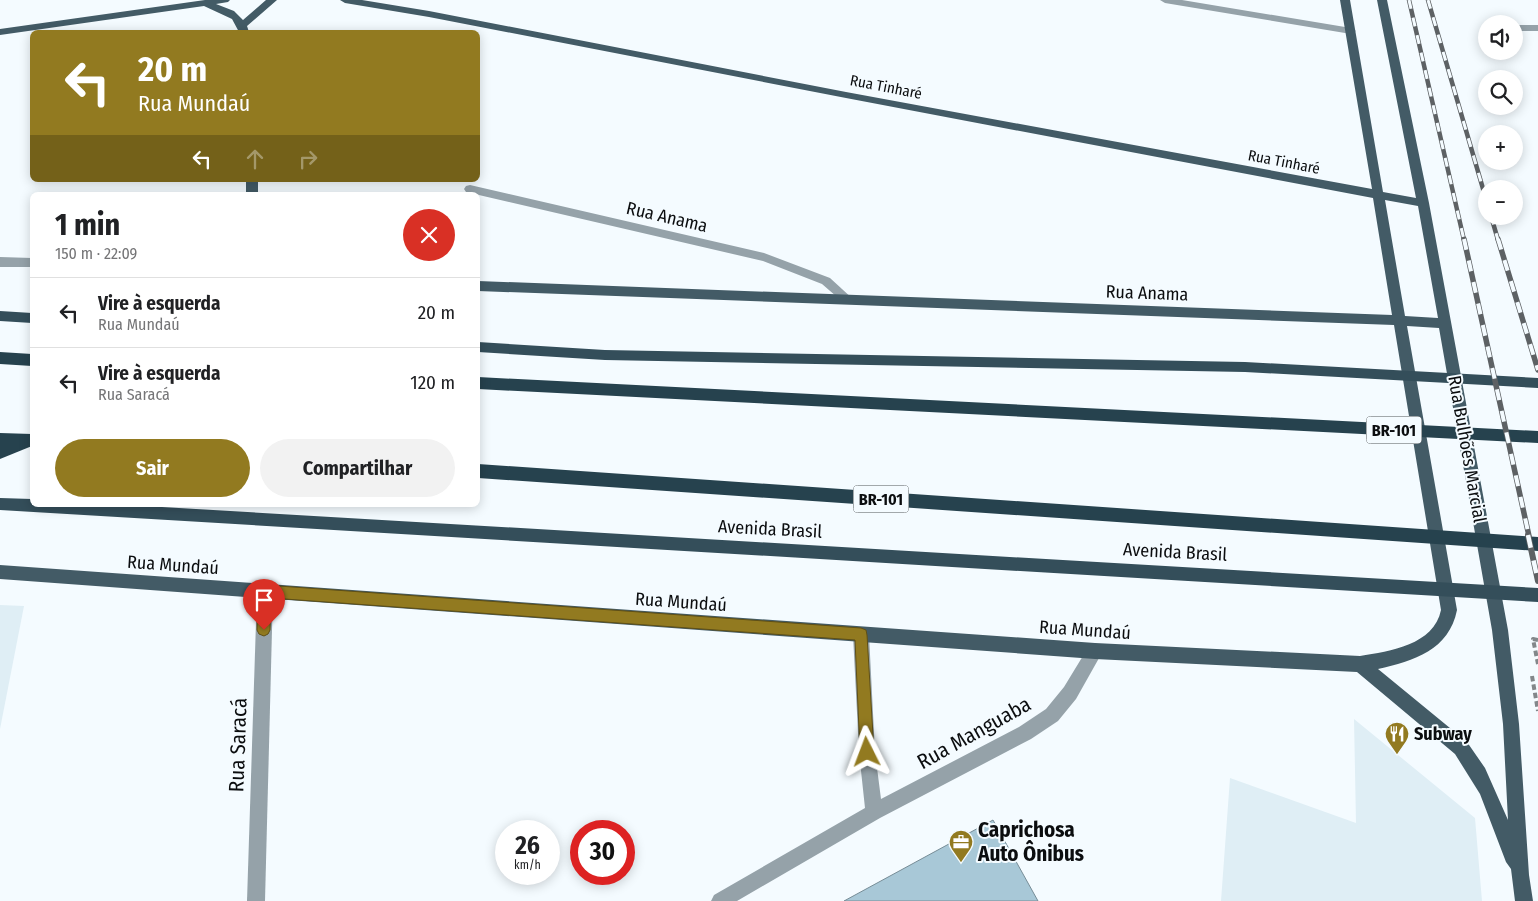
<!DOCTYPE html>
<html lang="pt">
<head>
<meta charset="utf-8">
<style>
  :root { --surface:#fff; --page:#f2f2f2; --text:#202124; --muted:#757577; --line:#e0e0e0; --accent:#927a20 }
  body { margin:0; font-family:"Fira Sans Condensed",sans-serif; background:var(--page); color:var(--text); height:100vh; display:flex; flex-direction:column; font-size:19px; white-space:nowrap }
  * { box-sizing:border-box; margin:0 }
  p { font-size:16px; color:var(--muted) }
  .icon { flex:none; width:28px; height:28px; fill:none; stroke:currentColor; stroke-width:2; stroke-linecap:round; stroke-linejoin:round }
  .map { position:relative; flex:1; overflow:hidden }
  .sheet { position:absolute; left:30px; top:192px; width:450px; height:315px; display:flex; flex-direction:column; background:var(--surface); border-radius:8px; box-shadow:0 2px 12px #0003 }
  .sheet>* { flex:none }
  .banner { position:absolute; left:30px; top:30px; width:450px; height:152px; border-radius:8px; box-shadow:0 2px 12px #0003; background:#927a20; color:#fff; overflow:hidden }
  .tools { position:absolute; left:1478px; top:15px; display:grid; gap:10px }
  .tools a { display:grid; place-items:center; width:45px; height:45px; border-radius:50%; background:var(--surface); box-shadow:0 2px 12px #0003; font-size:25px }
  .speed { position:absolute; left:495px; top:820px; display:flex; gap:10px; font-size:25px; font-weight:700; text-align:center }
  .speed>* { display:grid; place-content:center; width:65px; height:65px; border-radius:50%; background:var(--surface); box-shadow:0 2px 12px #0003; line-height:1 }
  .speed small { font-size:12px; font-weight:400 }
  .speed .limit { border:8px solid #d22; background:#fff; color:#111 }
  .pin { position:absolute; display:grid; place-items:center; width:42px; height:42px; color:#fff; margin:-51px -21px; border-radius:50% 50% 50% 0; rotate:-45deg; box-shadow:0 0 5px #0007 }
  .pin .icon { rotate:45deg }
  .me { position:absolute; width:55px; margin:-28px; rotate:357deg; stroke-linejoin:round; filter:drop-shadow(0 0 4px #0008) }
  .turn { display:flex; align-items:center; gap:18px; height:105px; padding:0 25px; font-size:22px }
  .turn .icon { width:65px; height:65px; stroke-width:2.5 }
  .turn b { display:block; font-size:35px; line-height:42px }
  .lanes { display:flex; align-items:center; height:48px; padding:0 25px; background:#0003; justify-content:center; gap:25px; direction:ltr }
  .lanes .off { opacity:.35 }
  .round { display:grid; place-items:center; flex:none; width:52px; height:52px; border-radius:26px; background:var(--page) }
  .overview { display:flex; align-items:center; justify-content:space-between; height:85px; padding:0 25px }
  h1 { font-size:30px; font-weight:700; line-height:38px }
  .primary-button { display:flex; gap:10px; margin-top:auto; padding:10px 25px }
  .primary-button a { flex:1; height:58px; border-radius:30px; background:var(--accent); color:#fff; font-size:20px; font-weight:700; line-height:58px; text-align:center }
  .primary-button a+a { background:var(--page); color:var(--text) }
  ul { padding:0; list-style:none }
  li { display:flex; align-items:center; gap:15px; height:70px; padding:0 25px; border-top:1px solid var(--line) }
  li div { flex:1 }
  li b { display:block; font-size:19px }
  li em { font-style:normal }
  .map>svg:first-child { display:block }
  .built { fill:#dfeef5 }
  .building { fill:#a8c8d7; stroke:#768c96 }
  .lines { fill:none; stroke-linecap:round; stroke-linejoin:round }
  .path { stroke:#82878a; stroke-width:4; stroke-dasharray:5.5 3; stroke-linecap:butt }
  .minor { fill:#95a2a9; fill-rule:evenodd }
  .primary { fill:#435b66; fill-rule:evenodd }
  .trunk { fill:#344e5a; fill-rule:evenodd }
  .motorway { fill:#26424e; fill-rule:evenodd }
  .rail-far2-casing { stroke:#5d6164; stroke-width:4.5 }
  .rail-far1-casing { stroke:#5d6164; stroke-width:5.5 }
  .rail-casing { stroke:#5d6164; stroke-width:6 }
  .rail-far2 { stroke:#f4fbff; stroke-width:3; stroke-dasharray:9; stroke-linecap:butt }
  .rail-far1 { stroke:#f4fbff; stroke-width:4; stroke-dasharray:11; stroke-linecap:butt }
  .rail { stroke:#f4fbff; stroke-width:4.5; stroke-dasharray:13; stroke-linecap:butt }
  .route { fill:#927a20; stroke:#5f4f15 }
  .labels { text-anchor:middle; stroke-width:4; stroke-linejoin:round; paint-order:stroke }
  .far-street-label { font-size:15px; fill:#0b0d0f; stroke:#f4fbff }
  .shield { fill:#f4fbff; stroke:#515457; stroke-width:1 }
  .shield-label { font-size:16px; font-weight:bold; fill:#0b0d0f }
  .street-label { font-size:18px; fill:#0b0d0f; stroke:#f4fbff }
  .poi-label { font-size:18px; font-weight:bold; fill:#0b0d0f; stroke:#f4fbff; text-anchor:start }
  .near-street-label { font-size:21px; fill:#0b0d0f; stroke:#f4fbff }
  .near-poi-label { font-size:21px; font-weight:bold; fill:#0b0d0f; stroke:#f4fbff; text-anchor:start }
</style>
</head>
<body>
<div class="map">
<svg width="1538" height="901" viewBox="0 0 1538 901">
  <rect width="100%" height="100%" fill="#f4fbff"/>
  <!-- built -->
  <g class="built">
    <polygon points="0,605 24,606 0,729"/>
    <polygon points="1354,719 1475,818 1482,901 1221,901 1230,778 1356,823"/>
  </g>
  <!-- building -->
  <polygon class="building" points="993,820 1038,901 844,901"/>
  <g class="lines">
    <!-- path -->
    <g class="path">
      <polyline points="1538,640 1533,639 1538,664"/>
      <polyline points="1532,676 1538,711"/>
    </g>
    <!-- minor -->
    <g class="minor">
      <polygon points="1160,0 1182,0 1351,28 1356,31 1351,34 1165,3"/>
      <rect x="1514" y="25" width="24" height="6"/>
      <polygon points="470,185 764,253 830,278 854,300 852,303 844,303 822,284 763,261 466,192 464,189 466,186"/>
      <polygon points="0,257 32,258 32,267 0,267"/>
      <polygon points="265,584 270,586 273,591 265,901 247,901 257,591 260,586"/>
      <polygon points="861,627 866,630 869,635 875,752 881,799 1019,727 1046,709 1064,687 1089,646 1095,643 1101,646 1103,651 1076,699 1058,721 1031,739 880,818 737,901 711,901 714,895 865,808 859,752 853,635 856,630"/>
    </g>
    <!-- primary -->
    <g class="primary">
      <polygon points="205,0 230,0 228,2 216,4 234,11 243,20 266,0 277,0 247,26 249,32 239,32 232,19 204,6 0,35 0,29"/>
      <path d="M340 0H362L429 11 846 92 1372 189 1340 0H1350L1383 192 1416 198 1377 0H1387L1429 203 1508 630 1519 724 1529 875 1533 901H1515L1511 869 1506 862 1480 794 1455 754 1357 672 1095 659 0 579V565L1095 643 1360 656C1390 651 1434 645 1441 610L1394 325 478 291V281L1392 315 1373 198 846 98 429 17 345 3ZM1385 200 1418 206 1438 318 1405 316ZM1407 326 1439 328 1492 630 1503 724 1508 820 1485 768 1467 742 1378 669C1414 661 1449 650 1457 610Z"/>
      <rect x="246" y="180" width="12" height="15"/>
    </g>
    <!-- trunk -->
    <g class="trunk">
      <polygon points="0,311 32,313 32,323 0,321"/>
      <polygon points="478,342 605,350 1245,362 1538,378 1538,388 1245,372 605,360 478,352"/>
      <polygon points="0,498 32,499 32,505 128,505 1538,588 1538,602 0,510"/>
    </g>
    <!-- motorway -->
    <g class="motorway">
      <polygon points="0,352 32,354 32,366 0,364"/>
      <polygon points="478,377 1538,431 1538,443 478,389"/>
      <polygon points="0,433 32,434 32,446 0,459"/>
      <polygon points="478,464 1538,537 1538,551 478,478"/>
    </g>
    <defs>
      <g id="rail-far2">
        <polyline points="1409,0 1464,240"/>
        <polyline points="1428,0 1486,199"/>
        <polyline points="1491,216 1498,240"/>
      </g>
      <g id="rail-far1">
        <polyline points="1464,239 1529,536"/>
        <polyline points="1498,239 1538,370"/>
      </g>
      <polyline id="rail" points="1528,535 1538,581"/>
    </defs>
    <!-- rail-far2 casing -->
    <use href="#rail-far2" class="rail-far2-casing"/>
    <!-- rail-far1 casing -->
    <use href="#rail-far1" class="rail-far1-casing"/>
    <!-- rail casing -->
    <use href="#rail" class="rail-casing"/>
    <!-- rail-far2 -->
    <use href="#rail-far2" class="rail-far2"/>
    <!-- rail-far1 -->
    <use href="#rail-far1" class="rail-far1"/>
    <!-- rail -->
    <use href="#rail" class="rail"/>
  </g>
  <!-- route -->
  <polygon class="route" points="265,585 861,628 866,630 867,635 874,752 872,757 867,759 862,757 860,752 855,640 271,598 270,630 268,634 264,636 259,634 257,630 258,591 260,587"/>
  <!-- icons -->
  <defs>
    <symbol id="restaurant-pin" viewBox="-11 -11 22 30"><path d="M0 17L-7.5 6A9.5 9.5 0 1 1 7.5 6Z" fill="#927a20" stroke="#f4fbff"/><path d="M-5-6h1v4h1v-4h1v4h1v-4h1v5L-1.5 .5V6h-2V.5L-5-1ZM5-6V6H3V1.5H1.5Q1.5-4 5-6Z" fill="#fff"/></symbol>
    <symbol id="office-pin" viewBox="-11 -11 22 30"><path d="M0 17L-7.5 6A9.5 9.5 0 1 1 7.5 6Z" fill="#927a20" stroke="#f4fbff"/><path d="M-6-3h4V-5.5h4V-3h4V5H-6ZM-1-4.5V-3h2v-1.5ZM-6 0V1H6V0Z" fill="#fff"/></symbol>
  </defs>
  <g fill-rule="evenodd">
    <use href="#restaurant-pin" x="1383" y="720" width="28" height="38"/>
    <use href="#office-pin" x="947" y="828" width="28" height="38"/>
  </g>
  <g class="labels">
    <!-- far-street labels -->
    <g class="far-street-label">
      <text transform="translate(886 87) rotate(11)" y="5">Rua Tinharé</text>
      <text transform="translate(1284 162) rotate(11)" y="5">Rua Tinharé</text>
    </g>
    <!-- shield labels -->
    <g class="shield">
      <rect x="1366.5" y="416.5" width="55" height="27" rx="4"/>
      <rect x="853.5" y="485.5" width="55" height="27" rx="4"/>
    </g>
    <g class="shield-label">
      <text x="1394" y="436">BR-101</text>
      <text x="881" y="505">BR-101</text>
    </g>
    <!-- street labels -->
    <g class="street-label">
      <text transform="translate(667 217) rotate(13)" y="6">Rua Anama</text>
      <text transform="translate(1147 293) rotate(2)" y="6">Rua Anama</text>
      <text transform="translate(1467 449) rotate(80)" y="6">Rua Bulhões Marcial</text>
      <text transform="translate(770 529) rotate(3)" y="6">Avenida Brasil</text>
      <text transform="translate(1175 552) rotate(3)" y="6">Avenida Brasil</text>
      <text transform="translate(173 565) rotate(4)" y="6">Rua Mundaú</text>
      <text transform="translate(681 602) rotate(4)" y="6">Rua Mundaú</text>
      <text transform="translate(1085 630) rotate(4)" y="6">Rua Mundaú</text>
    </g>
    <!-- poi labels -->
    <g class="poi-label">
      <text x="1414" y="740">Subway</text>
    </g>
    <!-- near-street labels -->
    <g class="near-street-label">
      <text transform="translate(974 733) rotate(-29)" y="7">Rua Manguaba</text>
      <text transform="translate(238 745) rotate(-88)" y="7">Rua Saracá</text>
    </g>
    <!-- near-poi labels -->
    <g class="near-poi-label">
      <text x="978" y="837">Caprichosa<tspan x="978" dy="24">Auto Ônibus</tspan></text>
    </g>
  </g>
</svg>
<div class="tools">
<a><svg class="icon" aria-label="sound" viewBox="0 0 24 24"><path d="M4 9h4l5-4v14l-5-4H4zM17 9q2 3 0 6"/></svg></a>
<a><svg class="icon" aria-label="search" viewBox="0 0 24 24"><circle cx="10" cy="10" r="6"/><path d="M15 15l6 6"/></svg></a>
<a>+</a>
<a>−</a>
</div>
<div class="speed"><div>26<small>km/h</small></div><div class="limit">30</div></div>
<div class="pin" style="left:264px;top:630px;background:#d93025"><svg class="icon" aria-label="arrive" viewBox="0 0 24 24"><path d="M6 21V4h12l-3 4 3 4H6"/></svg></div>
<svg class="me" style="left:867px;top:752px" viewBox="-20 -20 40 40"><path d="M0-17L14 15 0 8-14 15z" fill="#927a20" stroke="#fff" stroke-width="4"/></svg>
<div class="banner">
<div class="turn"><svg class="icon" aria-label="left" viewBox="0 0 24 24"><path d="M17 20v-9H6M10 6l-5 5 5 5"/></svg><div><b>20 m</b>Rua Mundaú</div></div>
<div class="lanes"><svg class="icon" aria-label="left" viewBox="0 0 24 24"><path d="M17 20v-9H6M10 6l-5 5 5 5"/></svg><svg class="icon off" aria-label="ahead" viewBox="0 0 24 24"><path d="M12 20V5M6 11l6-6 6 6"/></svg><svg class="icon off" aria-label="right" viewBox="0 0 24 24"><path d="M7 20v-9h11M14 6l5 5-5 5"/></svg></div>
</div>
<section class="sheet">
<div class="overview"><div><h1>1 min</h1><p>150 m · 22:09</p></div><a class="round" style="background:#d93025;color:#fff"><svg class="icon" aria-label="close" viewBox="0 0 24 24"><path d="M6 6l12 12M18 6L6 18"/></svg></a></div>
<ul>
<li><svg class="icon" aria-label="left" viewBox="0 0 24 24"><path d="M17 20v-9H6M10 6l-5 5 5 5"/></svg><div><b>Vire à esquerda</b><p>Rua Mundaú</p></div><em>20 m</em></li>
<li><svg class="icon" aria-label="left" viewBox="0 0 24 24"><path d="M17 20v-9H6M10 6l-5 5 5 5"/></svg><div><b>Vire à esquerda</b><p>Rua Saracá</p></div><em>120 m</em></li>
</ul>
<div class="primary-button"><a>Sair</a><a>Compartilhar</a></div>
</section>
</div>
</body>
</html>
